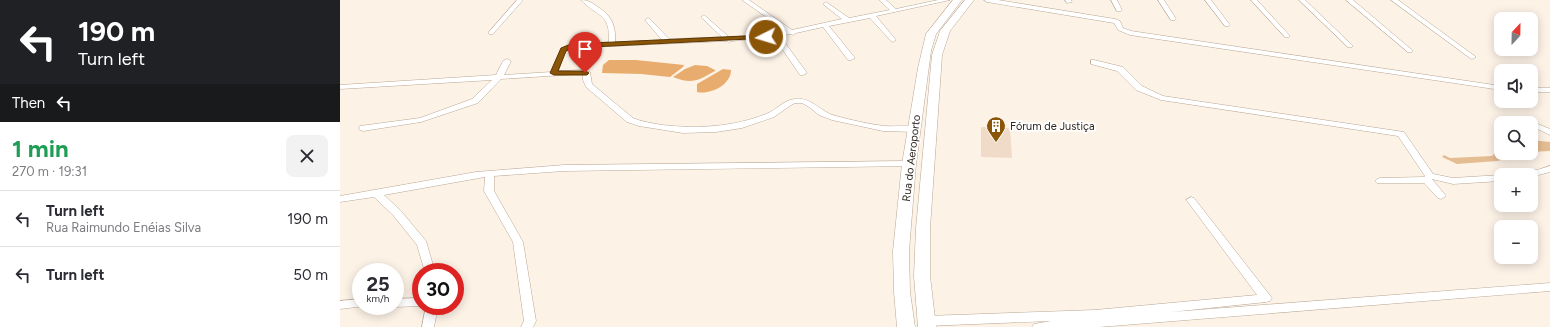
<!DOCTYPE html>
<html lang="en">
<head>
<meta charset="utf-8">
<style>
  :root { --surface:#fff; --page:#f2f2f3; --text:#2b2b33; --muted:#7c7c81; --line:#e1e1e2 }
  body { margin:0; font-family:Figtree,sans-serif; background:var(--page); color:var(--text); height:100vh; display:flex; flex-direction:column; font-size:15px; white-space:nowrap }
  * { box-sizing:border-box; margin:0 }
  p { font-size:13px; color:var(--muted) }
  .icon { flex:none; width:22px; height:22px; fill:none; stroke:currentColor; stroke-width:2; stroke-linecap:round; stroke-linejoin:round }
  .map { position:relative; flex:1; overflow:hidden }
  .sheet { display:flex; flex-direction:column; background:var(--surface); width:340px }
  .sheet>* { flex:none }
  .hud { background:#202124; color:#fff; overflow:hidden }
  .needle { width:26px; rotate:22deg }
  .fabs { position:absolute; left:1154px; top:12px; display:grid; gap:8px }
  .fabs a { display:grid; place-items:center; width:44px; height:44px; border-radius:8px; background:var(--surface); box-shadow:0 2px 10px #0003; font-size:20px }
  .speed { position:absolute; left:12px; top:263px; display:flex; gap:8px; font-size:20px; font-weight:700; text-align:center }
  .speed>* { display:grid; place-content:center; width:52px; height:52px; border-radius:50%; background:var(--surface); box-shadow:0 2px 10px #0003; line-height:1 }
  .speed small { font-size:10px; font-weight:400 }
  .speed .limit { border:6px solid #d22; background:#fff; color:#111 }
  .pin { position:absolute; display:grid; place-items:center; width:34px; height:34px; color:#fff; margin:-41px -17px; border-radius:50% 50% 50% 0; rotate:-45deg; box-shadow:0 0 4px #0007 }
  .pin .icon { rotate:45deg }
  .me { position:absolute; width:44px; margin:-22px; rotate:265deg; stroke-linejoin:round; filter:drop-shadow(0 0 3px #0008) }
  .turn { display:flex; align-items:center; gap:14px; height:84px; padding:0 12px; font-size:18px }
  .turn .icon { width:52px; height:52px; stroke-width:2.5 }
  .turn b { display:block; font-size:28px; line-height:34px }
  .then { display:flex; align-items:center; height:38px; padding:0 12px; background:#0003; gap:8px; font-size:15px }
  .round { display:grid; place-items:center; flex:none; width:42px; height:42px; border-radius:8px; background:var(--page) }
  .headline { display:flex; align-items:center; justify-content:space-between; height:68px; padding:0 12px }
  h1 { font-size:24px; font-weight:700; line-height:30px; color:#1e9e55 }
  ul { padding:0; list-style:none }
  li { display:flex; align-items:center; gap:12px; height:56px; padding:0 12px; border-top:1px solid var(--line) }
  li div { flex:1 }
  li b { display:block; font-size:15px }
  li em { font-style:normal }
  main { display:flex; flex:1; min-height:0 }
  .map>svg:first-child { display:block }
  .green { fill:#e5bd93 }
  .water { fill:#e8ad6e }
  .building { fill:#efdbc8 }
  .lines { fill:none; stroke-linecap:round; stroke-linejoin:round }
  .street-casing { stroke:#b9a794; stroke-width:1 }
  .secondary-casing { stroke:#b9a794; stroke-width:1 }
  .street { fill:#fff; fill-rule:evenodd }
  .secondary { fill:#fff; fill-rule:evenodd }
  .route { fill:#8b5507; stroke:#5a3705 }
  .labels { text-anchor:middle; stroke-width:3.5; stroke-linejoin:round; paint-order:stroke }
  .poi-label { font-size:11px; fill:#2d251e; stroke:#fff; text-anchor:start }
  .street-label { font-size:11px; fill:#2d251e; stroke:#fff }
</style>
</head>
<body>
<main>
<section class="sheet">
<div class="hud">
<div class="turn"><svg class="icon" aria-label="left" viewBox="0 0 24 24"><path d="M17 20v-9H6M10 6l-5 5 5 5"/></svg><div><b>190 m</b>Turn left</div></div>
<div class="then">Then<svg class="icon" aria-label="left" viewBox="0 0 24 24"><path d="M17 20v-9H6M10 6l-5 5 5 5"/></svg></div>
</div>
<div class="headline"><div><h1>1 min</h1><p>270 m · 19:31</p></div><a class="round"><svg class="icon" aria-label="close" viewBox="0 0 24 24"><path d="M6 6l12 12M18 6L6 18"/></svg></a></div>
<ul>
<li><svg class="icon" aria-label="left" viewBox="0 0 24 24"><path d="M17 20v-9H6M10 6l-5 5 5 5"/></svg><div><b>Turn left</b><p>Rua Raimundo Enéias Silva</p></div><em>190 m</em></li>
<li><svg class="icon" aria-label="left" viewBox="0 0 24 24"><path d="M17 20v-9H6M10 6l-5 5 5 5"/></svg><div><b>Turn left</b></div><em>50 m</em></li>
</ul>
</section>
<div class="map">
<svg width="1210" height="327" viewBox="0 0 1210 327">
  <rect width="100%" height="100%" fill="#fdf2e6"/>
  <!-- green -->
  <g class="green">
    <polygon points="1191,140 1210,142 1210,151 1191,152"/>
    <polygon points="1161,146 1161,153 1182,153 1173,155 1170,158 1157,161 1117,164 1102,157 1104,155 1110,158 1152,156"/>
  </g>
  <!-- water -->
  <g class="water">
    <polygon points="269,60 296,60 344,65 343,67 330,77 301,74 262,73 263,65"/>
    <path d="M355 65 367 66 375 70V71C359 80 352 85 333 77L345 69Z"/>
    <path d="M383 69 391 70C391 85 370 95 357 92V84Z"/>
  </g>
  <!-- building -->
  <polygon class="building" points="641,127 670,128 672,158 641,157"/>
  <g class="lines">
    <defs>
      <g id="street">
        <polygon points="177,0 183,0 153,34 149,34 149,32"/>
        <path d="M241 0C249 0 252 3 258 7 272 16 276 26 275 42L322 40 305 20 308 18 310 19 329 39 382 37 362 18 361 17 364 15 389 37 426 35 446 31 402 0H409L452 30 502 19 484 5 483 4 486 2 509 18 550 10 539 0H546L556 9 598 0H610L536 16 556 40 553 42 551 41 530 18 489 26 515 58 511 60H508L483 27 456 33 453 35 450 34 440 36 467 73 463 75H460L434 37 392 41 389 42 386 41 232 48 226 51 218 71 241 70 250 72 252 84 293 118C302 122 312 123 322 125 358 129 393 127 426 114 437 110 443 100 455 99 473 97 481 113 496 116 511 120 528 124 544 126 555 127 566 125 577 127L578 129 574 132 543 131 492 120 479 115 469 107 462 103H455L451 105 434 117 402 128 376 132 343 133 299 126 287 122 246 87 243 80V75L240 74 161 79 138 103 81 122 23 131 20 130 19 128 20 126 80 118 132 99 152 80 0 89V85L156 75 163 61 167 59 171 61 164 75 211 72 221 49 231 44 269 42C270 12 258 18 241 0Z"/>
        <polygon points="644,0 658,0 775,19 780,21 783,28 791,31 1161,86 1161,90 790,35 778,30 774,23 647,2"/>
        <polygon points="725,0 731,0 732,2 727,3"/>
        <polygon points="771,0 777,0 782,10 781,11 777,11"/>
        <polygon points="818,0 824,0 836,19 835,20 831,20"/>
        <polygon points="865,0 871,0 890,25 889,26 885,26"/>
        <polygon points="911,0 917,0 949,35 949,37 945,37"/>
        <polygon points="959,0 965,0 1012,45 1012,47 1008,47"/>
        <polygon points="1006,0 1013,0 1072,50 1072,52 1068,52"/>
        <polygon points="1051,0 1058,0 1136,57 1132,59 1130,58"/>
        <polygon points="751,60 754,60 783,67 802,86 823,96 1064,132 1093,174 1113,178 1161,175 1161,181 1113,184 1092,179 1106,196 1101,199 1098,198 1084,183 1037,183 1035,181 1037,179 1040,178 1084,177 1085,176 1058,136 821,100 796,90 777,71 751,64"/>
        <rect x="1191" y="88" width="19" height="4"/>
        <polygon points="1193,122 1210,129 1210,135 1191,126 1191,123 1190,123"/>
        <polygon points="569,161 572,162 574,164 572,166 224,171 154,176 154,191 183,242 196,321 193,327 181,327 184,321 173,242 144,191 145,177 44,195 61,211 86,241 95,272 85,272 77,245 53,215 34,197 0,202 0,196 136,172 224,165"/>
        <polygon points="1210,166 1210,172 1191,177 1191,175 1175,175 1180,172 1197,170"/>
        <polygon points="851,197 854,198 932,298 930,301 926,302 831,312 1210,283 1210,291 759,327 692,327 694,324 711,321 586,326 582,324 580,321 582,318 586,316 755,310 917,295 848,202 846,200"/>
        <polygon points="81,298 81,306 82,306 81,306 55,307 51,306 55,306 55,299"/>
        <polygon points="21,299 21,306 25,306 0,309 0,301"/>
        <polygon points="86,306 98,306 94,327 82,327"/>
      </g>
      <g id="secondary">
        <polygon points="613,0 622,0 596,34 591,51 576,164 569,251 570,292 575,327 557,327 554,292 553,251 562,164 578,68 586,34"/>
        <polygon points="625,0 634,0 610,31 602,55 590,228 590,276 596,327 578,327 574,276 576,228 592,55 600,31"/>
      </g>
    </defs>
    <!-- street casing -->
    <use href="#street" class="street-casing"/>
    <!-- secondary casing -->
    <use href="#secondary" class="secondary-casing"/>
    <!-- street -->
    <use href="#street" class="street"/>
    <!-- secondary -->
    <use href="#secondary" class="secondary"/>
  </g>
  <!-- route -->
  <polygon class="route" points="426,35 430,37 429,38 232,48 226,51 218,71 245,71 249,73 247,75 214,75 210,73 221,48 231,44"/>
  <!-- icons -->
  <defs>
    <symbol id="building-pin" viewBox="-11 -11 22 30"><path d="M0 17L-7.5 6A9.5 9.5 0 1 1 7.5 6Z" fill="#8b5507" stroke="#fff"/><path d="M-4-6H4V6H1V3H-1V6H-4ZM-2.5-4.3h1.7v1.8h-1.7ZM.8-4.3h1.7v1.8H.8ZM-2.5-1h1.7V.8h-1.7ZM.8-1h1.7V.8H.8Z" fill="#fff"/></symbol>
  </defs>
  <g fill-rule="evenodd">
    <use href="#building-pin" x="645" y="115" width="22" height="30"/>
  </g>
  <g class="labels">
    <!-- poi labels -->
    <g class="poi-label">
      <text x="670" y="130">Fórum de Justiça</text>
    </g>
    <!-- street labels -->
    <g class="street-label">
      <text transform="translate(571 158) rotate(-83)" y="4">Rua do Aeroporto</text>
    </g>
  </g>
</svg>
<div class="fabs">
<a><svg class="needle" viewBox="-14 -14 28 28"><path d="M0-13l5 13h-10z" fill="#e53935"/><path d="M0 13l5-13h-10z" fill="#7c7c81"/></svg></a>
<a><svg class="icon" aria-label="sound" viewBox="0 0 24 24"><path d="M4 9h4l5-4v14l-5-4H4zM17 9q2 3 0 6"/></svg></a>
<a><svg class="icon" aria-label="search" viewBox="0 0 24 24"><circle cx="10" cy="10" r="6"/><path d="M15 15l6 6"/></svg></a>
<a>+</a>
<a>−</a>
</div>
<div class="speed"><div>25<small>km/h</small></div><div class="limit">30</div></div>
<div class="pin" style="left:245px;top:73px;background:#d93025"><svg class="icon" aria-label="arrive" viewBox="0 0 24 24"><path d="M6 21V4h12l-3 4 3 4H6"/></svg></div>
<svg class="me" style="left:426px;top:37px" viewBox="-20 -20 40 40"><circle r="17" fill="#8b5507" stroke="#fff" stroke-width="3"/><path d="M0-11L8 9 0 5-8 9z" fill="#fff"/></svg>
</div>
</main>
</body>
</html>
